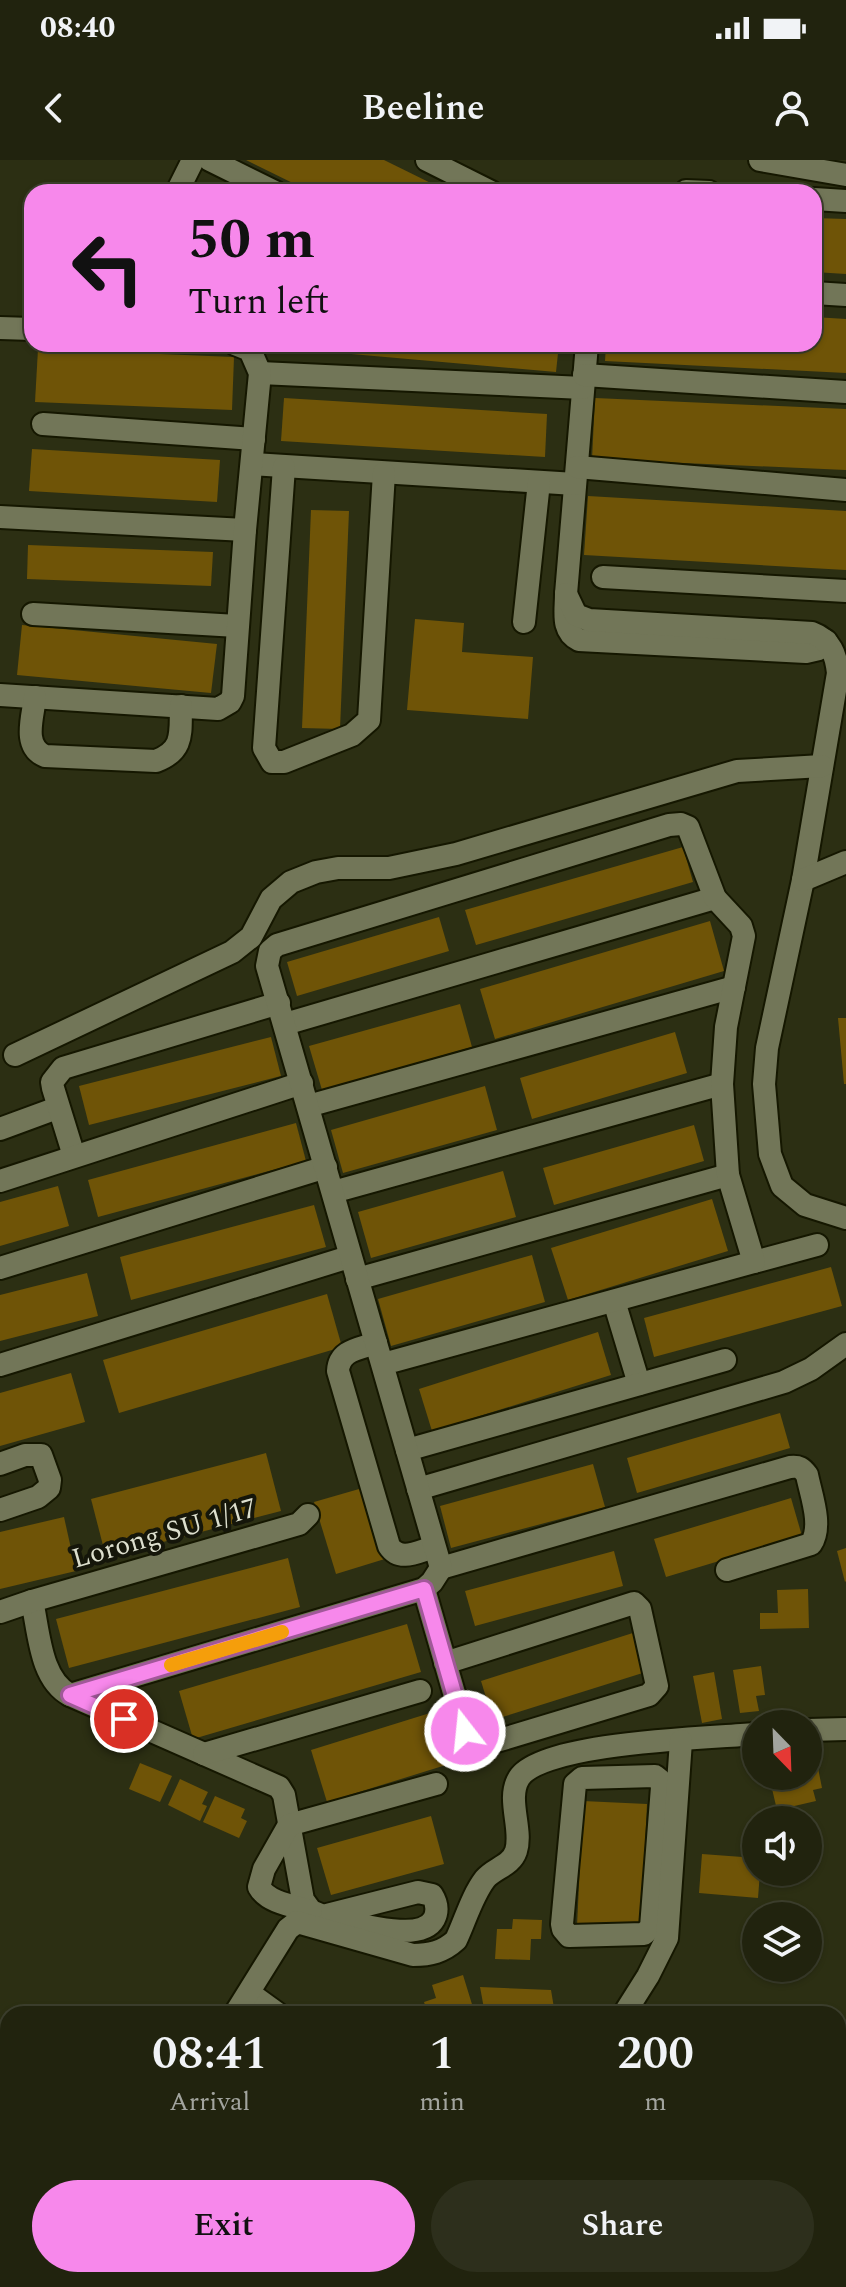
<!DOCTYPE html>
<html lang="en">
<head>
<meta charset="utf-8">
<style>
  :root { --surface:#21230e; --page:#2d2f1c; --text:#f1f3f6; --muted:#a2a49e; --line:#3e402e; --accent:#f788eb }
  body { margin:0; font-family:Spectral,serif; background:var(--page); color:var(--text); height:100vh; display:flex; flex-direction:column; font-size:30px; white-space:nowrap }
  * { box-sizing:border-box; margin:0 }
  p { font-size:26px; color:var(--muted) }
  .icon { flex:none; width:44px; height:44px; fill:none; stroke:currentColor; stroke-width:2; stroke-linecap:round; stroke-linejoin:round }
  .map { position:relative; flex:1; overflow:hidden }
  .details { position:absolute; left:0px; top:1846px; width:846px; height:282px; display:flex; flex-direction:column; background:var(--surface); border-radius:24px 24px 0 0; box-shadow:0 2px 6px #0004,0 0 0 2px var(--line) }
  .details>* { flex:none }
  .banner { position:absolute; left:24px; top:24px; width:798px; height:168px; border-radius:24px; box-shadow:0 2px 6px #0004,0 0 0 2px var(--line); background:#f788eb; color:#111; overflow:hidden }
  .needle { width:52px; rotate:157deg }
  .fabs { position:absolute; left:742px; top:1550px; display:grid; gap:16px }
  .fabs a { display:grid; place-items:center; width:80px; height:80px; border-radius:50%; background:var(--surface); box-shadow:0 2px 6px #0004,0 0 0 2px var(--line); font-size:40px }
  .pin { position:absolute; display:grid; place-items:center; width:68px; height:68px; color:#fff; margin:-34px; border:4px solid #fff; border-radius:50%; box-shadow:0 2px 8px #0007 }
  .me { position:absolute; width:88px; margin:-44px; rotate:344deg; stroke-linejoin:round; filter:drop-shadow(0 0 6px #0008) }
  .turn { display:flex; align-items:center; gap:28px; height:168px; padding:0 32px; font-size:36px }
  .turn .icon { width:104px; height:104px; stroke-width:2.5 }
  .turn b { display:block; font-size:56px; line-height:68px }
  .eta { display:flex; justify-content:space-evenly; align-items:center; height:136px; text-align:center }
  .eta b { font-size:48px; font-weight:600; line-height:56px }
  .cta { display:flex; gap:16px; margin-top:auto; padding:16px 32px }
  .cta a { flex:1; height:92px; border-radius:48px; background:var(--accent); color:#111; font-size:32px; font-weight:600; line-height:92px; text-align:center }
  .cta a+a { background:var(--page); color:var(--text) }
  .status { display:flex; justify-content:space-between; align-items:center; height:56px; padding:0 40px; background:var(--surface); direction:ltr }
  .status svg { height:22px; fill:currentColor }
  header { display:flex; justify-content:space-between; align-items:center; height:104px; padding:0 32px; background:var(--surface); font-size:36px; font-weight:600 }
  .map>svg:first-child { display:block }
  .building { fill:#6f5407 }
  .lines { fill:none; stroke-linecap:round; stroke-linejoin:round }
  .minor-casing { stroke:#151700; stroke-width:26 }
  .minor { stroke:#727658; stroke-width:22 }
  .route-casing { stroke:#a15899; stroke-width:20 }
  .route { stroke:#f788eb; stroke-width:14 }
  .slow { stroke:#f59e0b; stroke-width:14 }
  .labels { text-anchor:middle; stroke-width:8; stroke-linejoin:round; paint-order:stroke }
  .street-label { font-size:28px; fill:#dddfce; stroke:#15160a }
</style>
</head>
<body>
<div class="status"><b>08:40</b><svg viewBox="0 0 49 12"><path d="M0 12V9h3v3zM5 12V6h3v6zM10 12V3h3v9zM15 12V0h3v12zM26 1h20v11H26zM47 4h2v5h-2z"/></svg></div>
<header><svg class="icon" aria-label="back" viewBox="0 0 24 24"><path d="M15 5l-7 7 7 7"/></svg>Beeline<svg class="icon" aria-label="person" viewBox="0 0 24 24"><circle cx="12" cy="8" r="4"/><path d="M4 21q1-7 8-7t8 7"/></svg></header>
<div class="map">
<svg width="846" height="2127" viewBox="0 0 846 2127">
  <rect width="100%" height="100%" fill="#2c2f13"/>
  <!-- building -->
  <g class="building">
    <polygon points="246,0 384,0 449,32 311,32"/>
    <polygon points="814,58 846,59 846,114 814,112"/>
    <polygon points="814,157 846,159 846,213 605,201 606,184 814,184"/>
    <polygon points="341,184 559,184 556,212 340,193"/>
    <polygon points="38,189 234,197 232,250 35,242"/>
    <polygon points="284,238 547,254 545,297 281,281"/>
    <polygon points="595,238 846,249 846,310 592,299"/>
    <polygon points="32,289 220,300 217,342 29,331"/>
    <polygon points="588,336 846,351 846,410 584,395"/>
    <polygon points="311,350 349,351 340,569 302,568"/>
    <polygon points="28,385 213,392 211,426 27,419"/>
    <polygon points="415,459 464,463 462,492 533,497 528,559 407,550"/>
    <polygon points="22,465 217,484 211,533 17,515"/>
    <polygon points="683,687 693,722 476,785 465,750"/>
    <polygon points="439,757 449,791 297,836 287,802"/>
    <polygon points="710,761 724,811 495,879 480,829"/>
    <polygon points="460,844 472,887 322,930 309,886"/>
    <polygon points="838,858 846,858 846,924 844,924"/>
    <polygon points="675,872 687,913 532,959 520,918"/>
    <polygon points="271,877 281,916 89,965 79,926"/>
    <polygon points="485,926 497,970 343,1013 331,970"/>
    <polygon points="296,963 306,1001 98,1057 88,1020"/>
    <polygon points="694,965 704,1001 554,1045 543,1008"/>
    <polygon points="503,1011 516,1057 371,1098 358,1052"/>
    <polygon points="58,1026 69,1066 0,1086 0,1042"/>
    <polygon points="712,1039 728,1091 568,1140 551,1088"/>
    <polygon points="314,1045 326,1087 131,1140 120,1097"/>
    <polygon points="532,1095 545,1142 391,1186 378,1139"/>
    <polygon points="831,1107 842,1146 654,1197 644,1158"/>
    <polygon points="87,1113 98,1156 0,1181 0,1135"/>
    <polygon points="327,1134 342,1187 119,1253 103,1200"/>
    <polygon points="598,1172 611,1215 432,1271 419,1229"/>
    <polygon points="71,1213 85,1262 0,1286 0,1233"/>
    <polygon points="780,1253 790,1288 637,1333 627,1298"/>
    <polygon points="266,1293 281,1351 106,1397 91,1339"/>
    <polygon points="593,1304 605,1347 451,1388 440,1346"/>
    <polygon points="366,1327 388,1398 336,1414 314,1342"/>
    <polygon points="791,1338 802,1376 666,1417 654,1379"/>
    <polygon points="64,1357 76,1411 0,1429 0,1372"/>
    <polygon points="846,1388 846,1421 845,1422 837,1391"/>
    <polygon points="614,1391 623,1426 475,1466 465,1431"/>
    <polygon points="288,1398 300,1447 69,1508 56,1459"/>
    <polygon points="808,1429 809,1468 760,1469 760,1453 778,1453 777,1430"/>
    <polygon points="407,1464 421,1512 193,1579 179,1531"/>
    <polygon points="636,1472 649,1511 493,1560 481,1521"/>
    <polygon points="761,1506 765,1535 756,1536 759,1551 740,1553 733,1510"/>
    <polygon points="714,1512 722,1559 702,1563 693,1516"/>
    <polygon points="430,1553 446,1605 327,1642 311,1590"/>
    <polygon points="140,1603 172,1616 160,1642 129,1629"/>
    <polygon points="817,1603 822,1628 813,1630 816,1641 777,1650 769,1616 808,1616 808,1606"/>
    <polygon points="180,1619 208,1632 202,1644 207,1646 200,1661 168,1645"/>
    <polygon points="215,1636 245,1649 241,1658 247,1661 239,1678 203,1662"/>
    <polygon points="583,1641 647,1644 641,1769 577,1766"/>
    <polygon points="431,1656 444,1704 331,1735 317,1688"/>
    <polygon points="702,1694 756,1698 756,1712 760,1712 758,1738 699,1733"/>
    <polygon points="513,1759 542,1760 541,1779 531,1779 530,1800 495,1799 497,1769 512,1769"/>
    <polygon points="463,1815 475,1854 428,1854 424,1842 436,1838 432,1825"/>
    <polygon points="480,1827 551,1830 555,1854 485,1854"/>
  </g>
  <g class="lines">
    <defs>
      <g id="minor">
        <polyline points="210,0 275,32"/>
        <polyline points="427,0 491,32"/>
        <polyline points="760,0 846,15"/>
        <polyline points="686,31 709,32"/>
        <polyline points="177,32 193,0"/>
        <polyline points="814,39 846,41"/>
        <polyline points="814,133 846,135"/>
        <polyline points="0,168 32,169"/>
        <path d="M587 184 566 434C566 452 561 471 579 480L806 492 819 489 826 481"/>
        <polyline points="260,213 583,228"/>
        <polyline points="584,215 846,232"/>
        <polyline points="43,264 254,279"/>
        <polyline points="252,304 575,324"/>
        <polyline points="284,307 264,588 272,602 284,602 352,575 369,560 384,313"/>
        <polyline points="577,307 846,330"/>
        <polyline points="0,357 245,370"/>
        <polyline points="603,417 846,431"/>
        <path d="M566 434 576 455 589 460 812 473C831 480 836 495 838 513L803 720 767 888 764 924 770 994 782 1026 805 1045 846 1058"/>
        <polyline points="33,454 237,466"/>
        <polyline points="524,462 539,322"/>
        <polyline points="0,535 218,549 230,542 233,536 245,370 260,213 250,190 235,184"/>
        <path d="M35 537C33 557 22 586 45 596L156 601C185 590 180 572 181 546"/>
        <polyline points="803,720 846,702"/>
        <polyline points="285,864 715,738"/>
        <polyline points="15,895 232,792 251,777 271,739 291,722 316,712 338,708 389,708 456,694 737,611 822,606"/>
        <polyline points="308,946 734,827"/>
        <polyline points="0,969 57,948"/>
        <polyline points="74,996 53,928 52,922 63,908 279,843"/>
        <polyline points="0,1021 302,923"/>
        <polyline points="333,1032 722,924"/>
        <polyline points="754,1102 817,1085"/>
        <polyline points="0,1108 326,1007"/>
        <polyline points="357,1119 728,1015"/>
        <polyline points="614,1141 639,1224"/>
        <path d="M376 1183C359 1189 339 1190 338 1211L389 1386C400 1403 419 1391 434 1387"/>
        <polyline points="0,1205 349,1097"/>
        <polyline points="407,1290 725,1200"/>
        <polyline points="0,1304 25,1295 41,1295 50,1320 49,1328 38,1337 0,1350"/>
        <polyline points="418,1329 784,1222 811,1209 846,1184"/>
        <path d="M441 1408 790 1307C799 1306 802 1308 807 1315 811 1335 823 1366 811 1384L727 1410"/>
        <path d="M424 1429 465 1571C471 1581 479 1583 490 1583L649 1535 657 1526 640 1449 634 1443 445 1503"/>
        <path d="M32 1441C39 1472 40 1519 70 1535L424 1429 432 1422 441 1408 267 806 270 791 277 785 669 665 681 664 688 667 715 738 741 766 744 776 726 867 722 924 728 1015 754 1102 383 1204"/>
        <polyline points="0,1452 32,1441 299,1364 308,1355"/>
        <path d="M70 1535 279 1627 284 1635 303 1740 311 1751 323 1756C348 1761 420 1785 434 1759 438 1751 437 1743 432 1735L418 1732 323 1756"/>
        <polyline points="808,1570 846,1569"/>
        <polyline points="204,1594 420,1531"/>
        <polygon points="655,1616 660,1620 662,1627 651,1767 644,1774 569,1776 563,1769 562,1764 575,1624 582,1618"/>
        <path d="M311 1751C294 1746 268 1743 259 1727L264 1709 289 1665 436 1624"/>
        <polyline points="249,1833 278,1854"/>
        <path d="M235 1854 288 1769 297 1762 413 1795C430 1795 443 1792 456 1780 465 1761 472 1736 485 1719 494 1708 511 1706 516 1691 523 1669 506 1639 519 1618 541 1582 711 1578 756 1574"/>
        <polyline points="624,1854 648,1816 667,1778 681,1581"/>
      </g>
    </defs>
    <!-- minor casing -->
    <use href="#minor" class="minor-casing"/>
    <!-- minor -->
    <use href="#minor" class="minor"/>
  </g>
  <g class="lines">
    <defs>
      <polyline id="route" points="124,1559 70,1535 424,1429 465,1571"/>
    </defs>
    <!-- route casing -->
    <use href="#route" class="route-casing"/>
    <!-- route -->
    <use href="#route" class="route"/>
    <!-- slow -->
    <polyline class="slow" points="171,1505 282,1472"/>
  </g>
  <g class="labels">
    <!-- street labels -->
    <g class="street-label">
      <text transform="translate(164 1372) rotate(-16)" y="10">Lorong SU 1/17</text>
    </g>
  </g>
</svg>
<div class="fabs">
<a><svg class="needle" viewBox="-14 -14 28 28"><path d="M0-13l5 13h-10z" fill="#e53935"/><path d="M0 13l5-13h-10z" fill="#a2a49e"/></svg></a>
<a><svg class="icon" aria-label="sound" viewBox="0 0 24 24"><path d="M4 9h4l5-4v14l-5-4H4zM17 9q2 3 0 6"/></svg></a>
<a><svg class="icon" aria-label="layers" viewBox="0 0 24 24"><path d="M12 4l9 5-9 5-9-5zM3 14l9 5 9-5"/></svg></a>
</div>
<div class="pin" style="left:124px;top:1559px;background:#d93025"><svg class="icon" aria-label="arrive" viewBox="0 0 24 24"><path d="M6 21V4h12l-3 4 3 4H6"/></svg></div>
<svg class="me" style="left:465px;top:1571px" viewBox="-20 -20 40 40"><circle r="17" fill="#f788eb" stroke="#fff" stroke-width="3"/><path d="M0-11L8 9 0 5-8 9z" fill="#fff"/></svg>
<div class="banner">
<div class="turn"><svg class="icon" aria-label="left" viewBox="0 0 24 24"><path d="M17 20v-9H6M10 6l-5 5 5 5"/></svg><div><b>50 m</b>Turn left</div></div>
</div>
<section class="details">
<div class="eta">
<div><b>08:41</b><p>Arrival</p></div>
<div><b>1</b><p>min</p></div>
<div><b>200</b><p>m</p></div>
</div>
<div class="cta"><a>Exit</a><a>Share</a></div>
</section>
</div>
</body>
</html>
